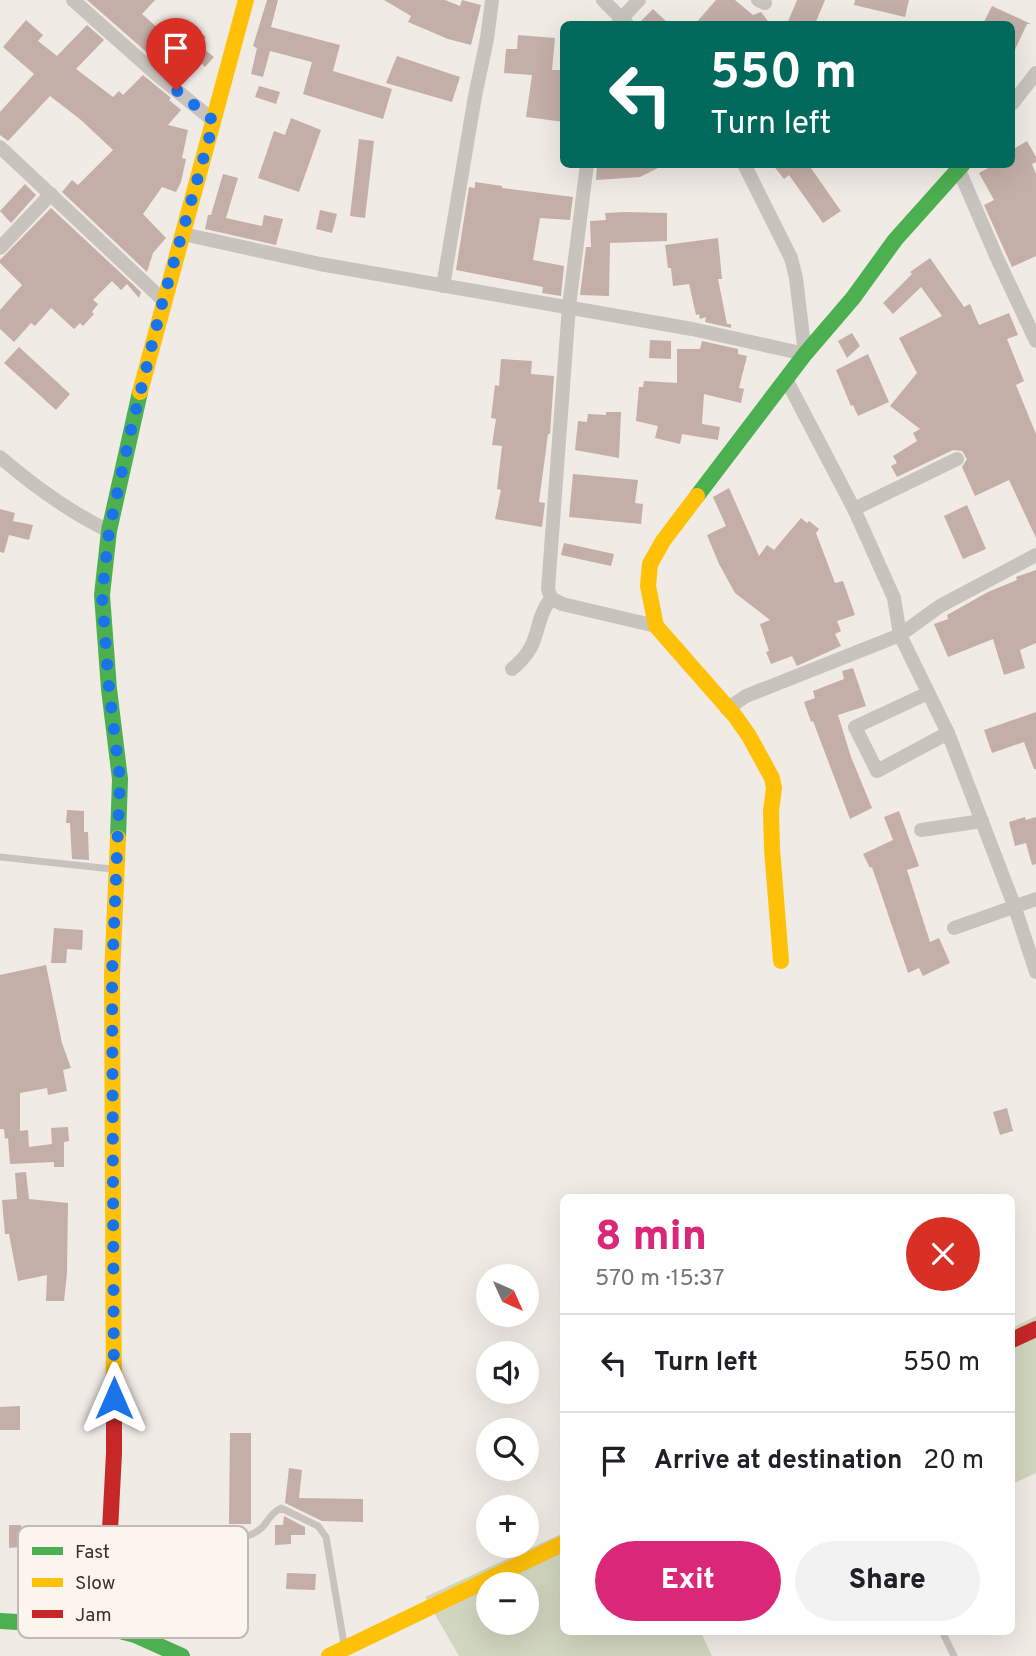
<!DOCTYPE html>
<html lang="en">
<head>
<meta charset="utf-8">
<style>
  :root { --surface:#fff; --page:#f2f2f2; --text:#202124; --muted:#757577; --line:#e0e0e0; --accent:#db2777 }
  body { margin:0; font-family:Overpass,sans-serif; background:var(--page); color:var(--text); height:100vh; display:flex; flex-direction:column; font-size:26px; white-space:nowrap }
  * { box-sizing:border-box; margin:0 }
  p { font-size:23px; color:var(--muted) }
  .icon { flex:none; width:38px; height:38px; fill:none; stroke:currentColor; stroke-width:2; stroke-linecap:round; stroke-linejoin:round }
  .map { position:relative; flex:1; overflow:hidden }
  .sheet { position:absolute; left:560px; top:1194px; width:455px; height:441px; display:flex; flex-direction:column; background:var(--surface); border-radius:10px; box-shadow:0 7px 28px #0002 }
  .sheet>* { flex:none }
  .guide { position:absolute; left:560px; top:21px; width:455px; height:147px; border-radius:10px; box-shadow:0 7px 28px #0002; background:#00695c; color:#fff; overflow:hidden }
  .needle { width:46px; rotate:135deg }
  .controls { position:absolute; left:476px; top:1264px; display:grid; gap:14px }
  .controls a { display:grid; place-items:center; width:63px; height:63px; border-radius:50%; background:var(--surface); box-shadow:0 7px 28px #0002; font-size:35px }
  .pin { position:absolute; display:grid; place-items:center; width:60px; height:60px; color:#fff; margin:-72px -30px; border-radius:50% 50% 50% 0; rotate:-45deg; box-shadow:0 0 7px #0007 }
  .pin .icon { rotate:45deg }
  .me { position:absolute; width:77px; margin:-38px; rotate:0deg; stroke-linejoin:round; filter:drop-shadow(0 0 5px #0008) }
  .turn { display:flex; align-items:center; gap:24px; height:147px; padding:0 35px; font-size:32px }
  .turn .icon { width:91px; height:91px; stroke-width:2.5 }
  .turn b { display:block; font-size:49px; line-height:60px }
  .round { display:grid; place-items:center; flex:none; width:74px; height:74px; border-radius:37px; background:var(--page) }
  .headline { display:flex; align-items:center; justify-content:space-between; height:119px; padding:0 35px }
  h1 { font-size:42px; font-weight:800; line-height:52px; color:var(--accent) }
  .cta { display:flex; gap:14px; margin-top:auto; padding:14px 35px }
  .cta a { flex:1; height:80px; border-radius:42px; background:var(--accent); color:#fff; font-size:28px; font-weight:800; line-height:80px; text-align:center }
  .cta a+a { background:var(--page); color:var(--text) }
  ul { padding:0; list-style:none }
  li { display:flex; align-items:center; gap:21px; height:98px; padding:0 35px; border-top:2px solid var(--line) }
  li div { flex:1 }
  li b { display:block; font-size:26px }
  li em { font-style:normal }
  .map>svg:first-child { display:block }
  .green { fill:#d1d6bf; fill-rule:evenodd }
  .building { fill:#c3afa7 }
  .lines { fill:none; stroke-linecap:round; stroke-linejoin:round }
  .lane { stroke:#c9c3be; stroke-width:7 }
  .street { stroke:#c9c3be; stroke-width:14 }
  .fast { stroke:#4caf50; stroke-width:16 }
  .slow { stroke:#ffc107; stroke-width:16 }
  .jam { stroke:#c62828; stroke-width:16 }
  .route { stroke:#1a73e8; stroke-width:12; stroke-dasharray:0 21.6 }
  .key { fill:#fbf5ee; stroke:#c1bab4; stroke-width:2 }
  .key-label { font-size:19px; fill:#3b302b }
</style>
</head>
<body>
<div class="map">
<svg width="1036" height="1656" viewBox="0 0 1036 1656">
  <rect width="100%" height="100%" fill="#f0ebe5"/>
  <!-- green -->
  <g class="green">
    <polygon points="1036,1316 1036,1473 1012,1484 1012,1328"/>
    <path d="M563 1533 564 1631H700L712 1656H459L425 1597ZM488 1584H527V1622H488Z"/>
  </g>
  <!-- building -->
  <g class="building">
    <polygon points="87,0 155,0 142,14 179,47 195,28 206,37 199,45 214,57 205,67 201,63 183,84"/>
    <polygon points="267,0 278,0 271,27 340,45 333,71 392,89 383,119 303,94 312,62 270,51 263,77 251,74 257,48 253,46"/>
    <polygon points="384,0 445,0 460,6 462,0 481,5 471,45 448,39 408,22 411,16"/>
    <polygon points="716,0 735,0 753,15 761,12 770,24 695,24"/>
    <polygon points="797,0 825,0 815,24 787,24"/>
    <polygon points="855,0 909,0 905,17 854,5"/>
    <polygon points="992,6 1031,24 1027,24 1012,56 1012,24 983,24"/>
    <polygon points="653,9 669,24 638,24"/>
    <polygon points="26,20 43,35 38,41 57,56 87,25 104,40 76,69 113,97 119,91 123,95 143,75 171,98 169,100 181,110 168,125 188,130 182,158 186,159 181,182 176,192 162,187 143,214 166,238 153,253 147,272 62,192 72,180 78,185 113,150 81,120 50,96 8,141 0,135 0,112 34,74 3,47"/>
    <polygon points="518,35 555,38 552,70 564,70 564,122 526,117 532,75 504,73 506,49 517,49"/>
    <polygon points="397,56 460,77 452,102 386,83"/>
    <polygon points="259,86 280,92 276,104 255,97"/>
    <polygon points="291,118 321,130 299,192 258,178 274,131 285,135"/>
    <polygon points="359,139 374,141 365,218 350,216"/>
    <polygon points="1027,141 1036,157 1036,162 1032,164 1036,174 1036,256 1012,267 984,205 994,200 979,173 995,164 1012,164 1012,150"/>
    <polygon points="666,164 640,177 596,180 597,165"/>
    <polygon points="772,164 808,164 841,211 823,223 789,175 784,179"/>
    <polygon points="223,174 238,178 226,218 262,226 264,215 283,219 276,245 205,229 208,215 211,215"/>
    <polygon points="475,182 502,186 502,188 573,197 570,220 540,218 533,260 564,266 561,296 542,293 543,287 456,270 469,187 475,188"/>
    <polygon points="25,184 36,195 11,223 0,211"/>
    <polygon points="51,208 141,292 139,298 127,284 121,290 112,281 93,300 98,304 92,312 94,314 83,326 80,323 74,329 51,308 35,326 31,323 14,342 0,329 0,310 22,285 0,263 0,260"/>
    <polygon points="320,210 337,214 332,233 316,229"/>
    <polygon points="625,212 667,213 667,241 610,243 609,296 580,295 586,247 591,247 590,221 606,220 605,213"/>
    <polygon points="718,238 722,279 718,279 727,324 731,324 731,328 740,330 705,322 706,317 700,319 699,314 696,315 689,284 673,286 671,268 668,268 665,245"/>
    <polygon points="930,258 964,307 970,304 979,325 1009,313 1018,335 1007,339 1024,381 1016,385 1036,434 1036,538 1009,480 975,496 962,467 967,459 962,451 953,450 897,477 891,466 897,463 893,456 917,441 913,433 920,429 890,406 917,373 899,338 942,316 921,287 893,314 883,303 912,274 910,272"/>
    <polygon points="852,333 860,346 847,358 838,341"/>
    <polygon points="650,340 671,341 671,359 649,358"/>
    <polygon points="702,341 738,349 738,354 747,356 739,388 744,389 741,403 704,394 702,424 720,427 718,440 682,434 680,444 655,438 658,426 636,421 639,387 643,387 644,381 677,383 677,349 700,349"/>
    <polygon points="19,347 70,394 56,410 4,363"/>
    <polygon points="868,354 889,402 858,416 853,405 851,406 836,370"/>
    <polygon points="501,359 532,361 531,374 554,376 550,434 548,434 539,502 545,503 542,527 495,519 501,490 497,489 502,446 492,445 496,419 491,418 495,385 499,386"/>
    <polygon points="606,412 621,412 619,458 575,450 578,421 587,422 588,414 606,415"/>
    <polygon points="573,474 638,480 635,503 643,504 641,524 569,517"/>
    <polygon points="729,488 759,556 767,545 774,550 801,518 807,523 809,521 819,529 816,533 835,583 843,581 855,615 837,621 841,631 835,634 841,646 797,666 792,656 771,664 766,652 769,651 760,624 770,620 735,593 719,564 707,535 726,526 713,497"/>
    <polygon points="967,505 986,549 963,559 944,516"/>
    <polygon points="0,509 15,513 13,521 33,525 29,540 9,535 4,553 0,552"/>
    <polygon points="564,543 614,554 611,566 561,555"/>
    <polygon points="1036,570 1036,643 1020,650 1025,668 1004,675 993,639 948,657 934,624 948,619 947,615 988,592 1017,580 1016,577"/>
    <polygon points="853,668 866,706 838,715 851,757 872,808 850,819 813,721 811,722 804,702 815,698 813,691 844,679 842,671"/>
    <polygon points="1036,712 1036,769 1034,769 1024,742 992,753 984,730"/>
    <polygon points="67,810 84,811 84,832 88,832 89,860 72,859 70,823 66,823"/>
    <polygon points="899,811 919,866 907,870 930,942 939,938 950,963 923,976 919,968 908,973 872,867 870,868 863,854 893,840 884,817"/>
    <polygon points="1025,817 1026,820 1036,817 1036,864 1032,865 1026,843 1015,846 1009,822"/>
    <polygon points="54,928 83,930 82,950 67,949 66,963 51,963"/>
    <polygon points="46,965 62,1043 71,1068 63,1070 67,1091 48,1095 47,1088 20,1093 20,1131 28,1130 29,1147 52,1144 51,1128 68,1127 69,1141 64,1142 64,1167 54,1167 54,1162 10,1164 8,1138 5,1139 4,1129 0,1129 0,975"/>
    <polygon points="1007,1108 1013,1131 1000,1135 993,1112"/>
    <polygon points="26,1172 29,1199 68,1203 67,1273 64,1301 46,1301 47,1275 18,1281 9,1234 5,1234 2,1200 17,1199 15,1173"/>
    <polygon points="20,1406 20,1430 0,1430 0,1407"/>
    <polygon points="230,1433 251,1433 251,1524 229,1524"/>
    <polygon points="289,1468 302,1470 299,1498 363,1499 363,1522 322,1521 285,1503"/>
    <polygon points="284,1516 305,1527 305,1535 291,1535 291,1544 275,1545 275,1525 283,1525"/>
    <polygon points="9,1525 21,1525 21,1547 9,1548"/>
    <polygon points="287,1573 316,1574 315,1590 286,1589"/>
  </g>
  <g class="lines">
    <!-- lane -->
    <g class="lane">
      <polyline points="0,857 112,869"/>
      <path d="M174 1536 250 1535C270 1527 264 1517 281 1508L318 1526 326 1537 344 1644"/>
      <polyline points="942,1631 954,1656"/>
    </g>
    <!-- street -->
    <g class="street">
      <polyline points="73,0 156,74 214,121"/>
      <polyline points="603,0 627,24"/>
      <polyline points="758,0 765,3"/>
      <polyline points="618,24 621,19 639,0"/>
      <polyline points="1012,104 1036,73"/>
      <polyline points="0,147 163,300"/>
      <polyline points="587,164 569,306 548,589 551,598 562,604 656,626"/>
      <polyline points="959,170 997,258 1036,341"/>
      <polyline points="183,234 320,264 692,329 805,354 796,278 791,258 744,164"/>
      <polyline points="0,248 51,194"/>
      <polyline points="443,286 475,96 487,39 492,0"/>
      <polyline points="786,379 854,509 894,598 900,635 948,733 1014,905 1036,972"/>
      <path d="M0 457C34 486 69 512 109 531"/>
      <polyline points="854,509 957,459"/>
      <path d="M512 669C544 643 531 626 551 598"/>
      <polyline points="928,693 855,727 877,771 948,733"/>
      <polyline points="727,709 746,696 900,635 940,606 1036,555"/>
      <polyline points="921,830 982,821"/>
      <polyline points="954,928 1036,899"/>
    </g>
    <!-- fast -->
    <g class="fast">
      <polyline points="697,496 805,354 853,298 895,240 963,164"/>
      <polyline points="118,838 120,779 109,689 102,595 109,531 140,392"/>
      <polyline points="0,1621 105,1627 135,1635 182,1656"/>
    </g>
    <!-- slow -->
    <g class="slow">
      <polyline points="140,392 246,0"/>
      <polyline points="697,496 663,541 650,564 648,586 656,626 735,716 749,736 772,778 774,788 771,811 772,849 781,961"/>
      <polyline points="114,1410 112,976 118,838"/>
      <polyline points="329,1656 564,1543"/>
    </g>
    <!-- jam -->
    <g class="jam">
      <polyline points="1012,1340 1036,1329"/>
      <polyline points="105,1627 114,1453 114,1410"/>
    </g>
  </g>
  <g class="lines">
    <!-- route -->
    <polyline class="route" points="114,1398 112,976 120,779 109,689 102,595 109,531 130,434 163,300 214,121 176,90"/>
  </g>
  <!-- legend -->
  <rect x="18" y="1526" width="230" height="112" rx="10" class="key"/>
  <rect x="32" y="1547" width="31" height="8" fill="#4caf50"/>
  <rect x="32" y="1578" width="31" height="9" fill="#ffc107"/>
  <rect x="32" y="1610" width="31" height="8" fill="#c62828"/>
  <g class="key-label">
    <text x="75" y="1558">Fast</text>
    <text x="75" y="1589">Slow</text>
    <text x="75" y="1621">Jam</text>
  </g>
</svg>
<div class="controls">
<a><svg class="needle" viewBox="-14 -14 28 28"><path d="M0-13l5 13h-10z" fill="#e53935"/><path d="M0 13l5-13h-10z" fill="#757577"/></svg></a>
<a><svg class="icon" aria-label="sound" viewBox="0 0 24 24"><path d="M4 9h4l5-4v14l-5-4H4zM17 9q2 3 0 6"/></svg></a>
<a><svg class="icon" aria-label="search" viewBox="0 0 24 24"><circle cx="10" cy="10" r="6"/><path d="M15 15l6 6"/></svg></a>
<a>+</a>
<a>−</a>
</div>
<div class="pin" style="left:176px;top:90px;background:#d93025"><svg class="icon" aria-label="arrive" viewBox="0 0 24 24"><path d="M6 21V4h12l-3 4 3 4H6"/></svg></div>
<svg class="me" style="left:114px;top:1398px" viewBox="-20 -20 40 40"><path d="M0-17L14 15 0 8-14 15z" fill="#1a73e8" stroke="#fff" stroke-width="4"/></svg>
<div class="guide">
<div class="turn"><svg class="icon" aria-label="left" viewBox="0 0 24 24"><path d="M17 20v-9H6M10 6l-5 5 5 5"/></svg><div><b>550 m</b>Turn left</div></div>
</div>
<section class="sheet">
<div class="headline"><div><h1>8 min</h1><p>570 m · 15:37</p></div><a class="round" style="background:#d93025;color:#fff"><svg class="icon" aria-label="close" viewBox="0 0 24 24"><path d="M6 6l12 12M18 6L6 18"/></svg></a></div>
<ul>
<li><svg class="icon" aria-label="left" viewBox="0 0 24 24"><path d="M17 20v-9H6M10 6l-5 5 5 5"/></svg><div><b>Turn left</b></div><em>550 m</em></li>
<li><svg class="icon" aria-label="arrive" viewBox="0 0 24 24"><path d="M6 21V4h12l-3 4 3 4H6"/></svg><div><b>Arrive at destination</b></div><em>20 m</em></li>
</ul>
<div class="cta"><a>Exit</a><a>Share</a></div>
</section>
</div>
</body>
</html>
